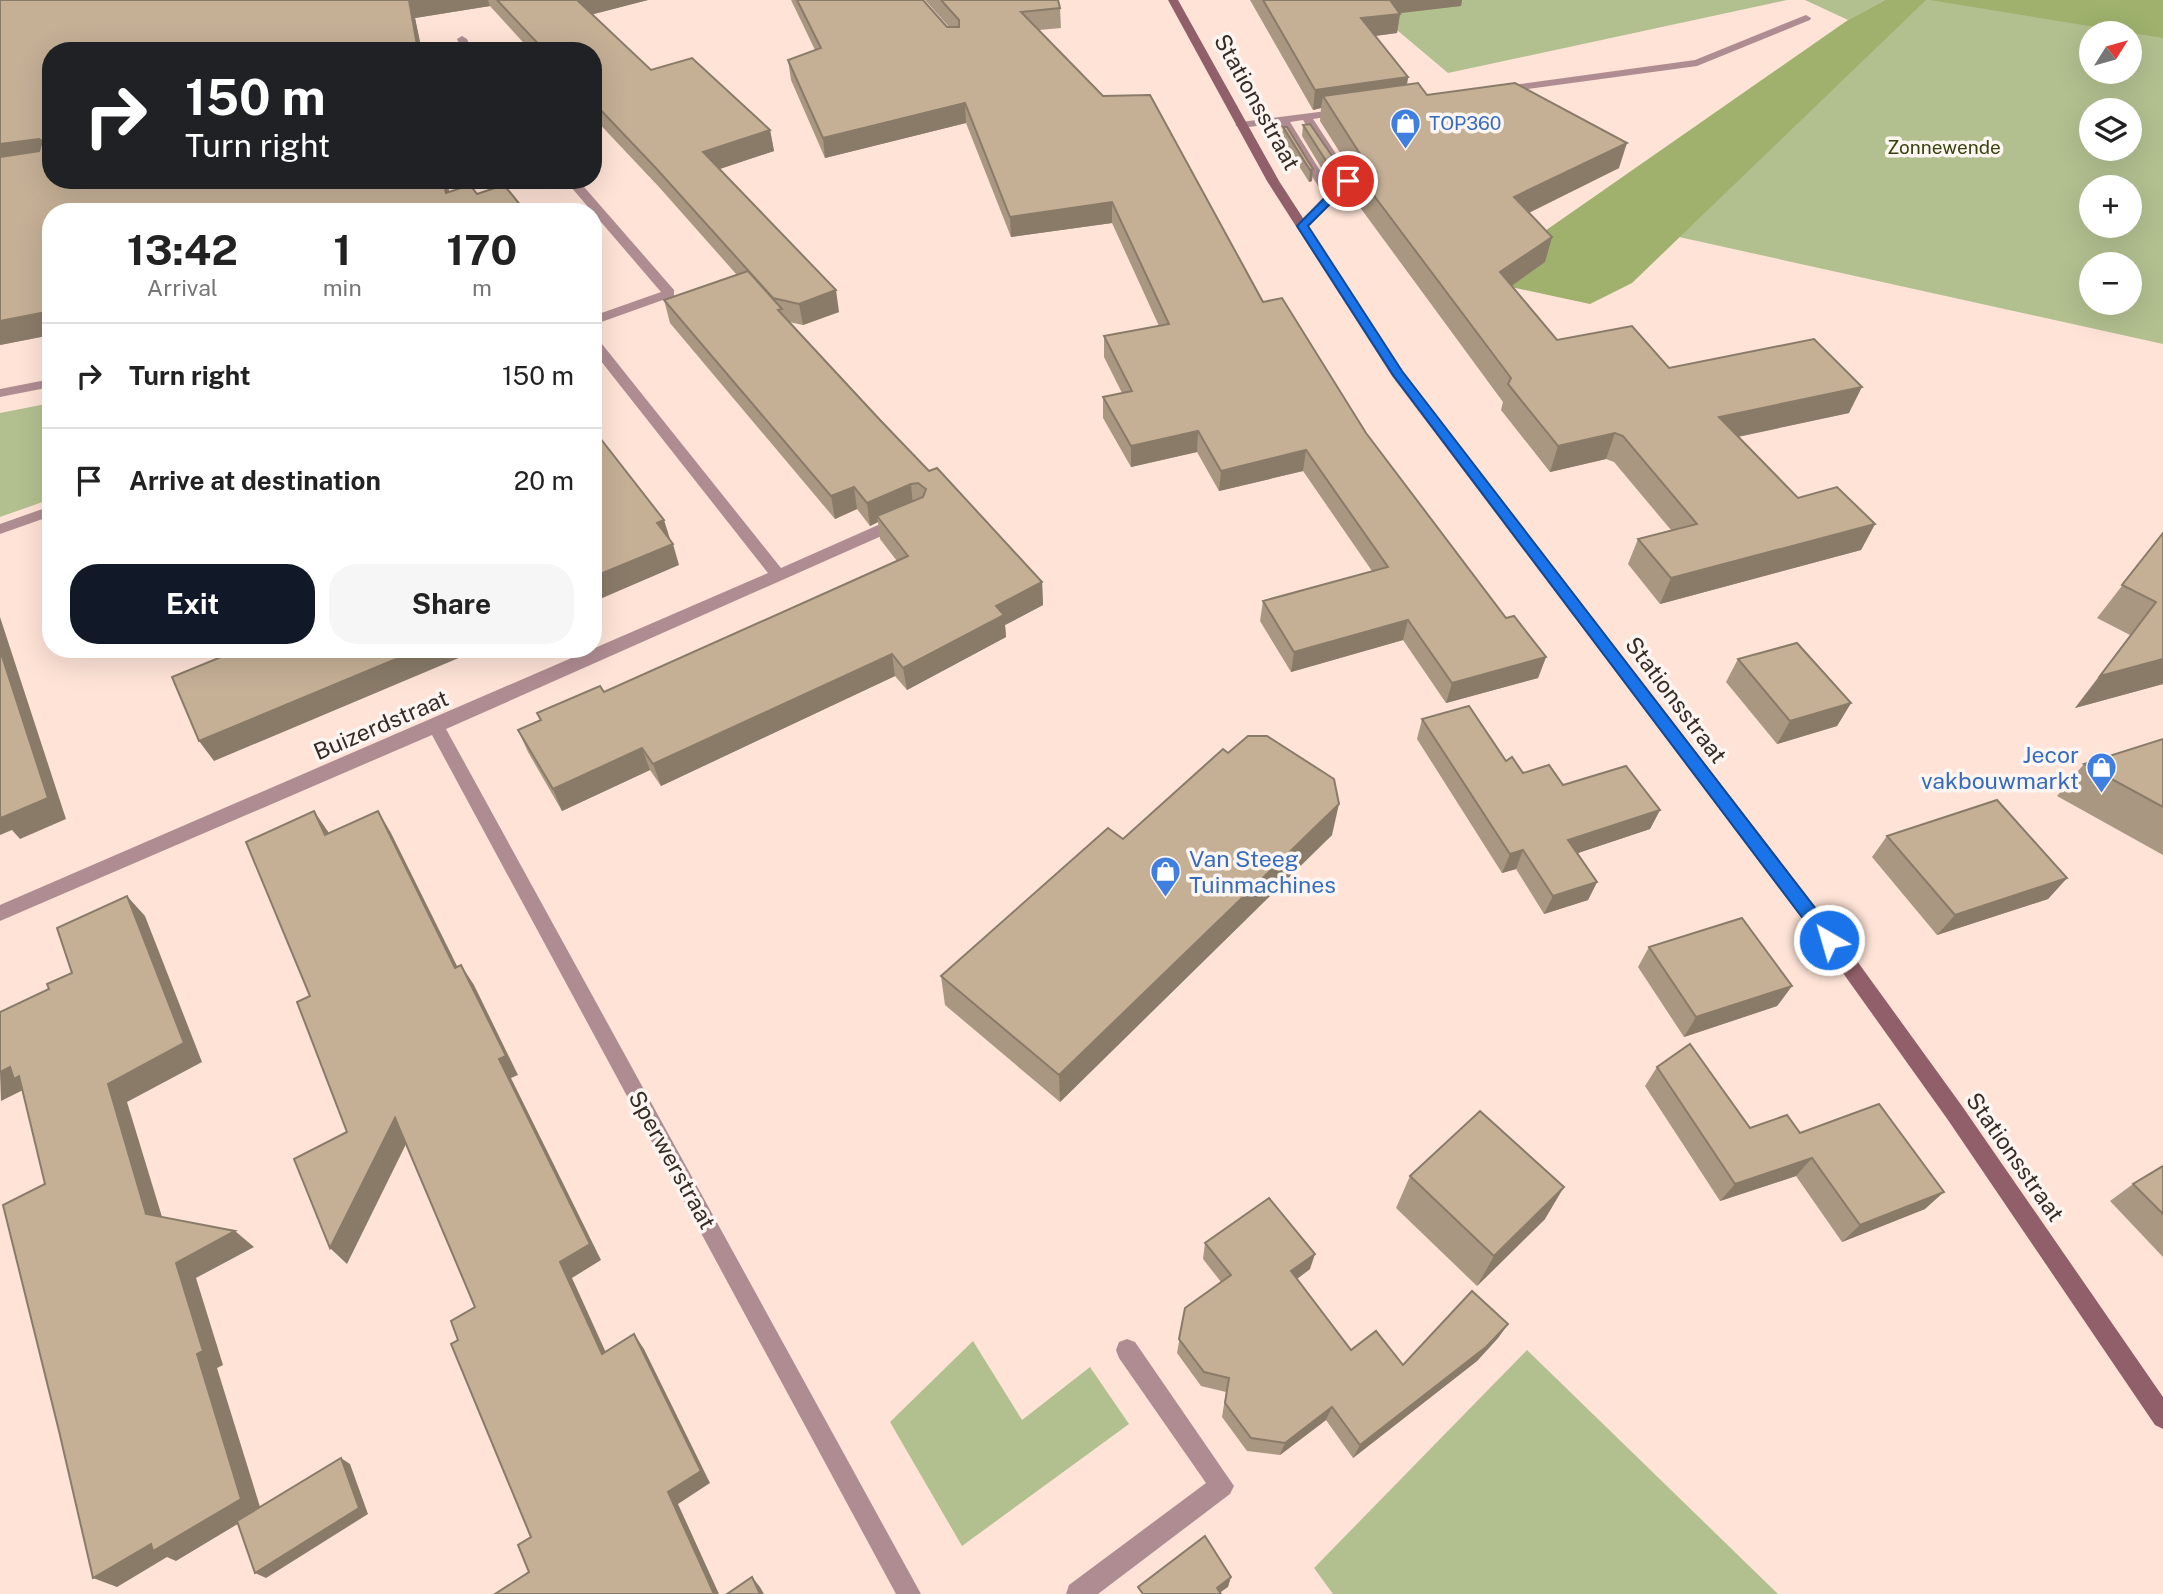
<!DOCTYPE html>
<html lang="en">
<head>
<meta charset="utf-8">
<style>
  :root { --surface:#fff; --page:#f6f6f6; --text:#222; --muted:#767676; --line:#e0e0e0; --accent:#111827 }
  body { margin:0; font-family:"Public Sans",sans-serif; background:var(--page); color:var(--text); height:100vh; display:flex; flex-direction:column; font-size:26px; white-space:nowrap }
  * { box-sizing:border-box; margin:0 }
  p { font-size:23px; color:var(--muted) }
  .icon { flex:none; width:38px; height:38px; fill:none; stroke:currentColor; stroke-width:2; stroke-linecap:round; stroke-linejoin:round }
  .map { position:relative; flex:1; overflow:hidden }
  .side { position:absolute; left:42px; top:203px; width:560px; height:455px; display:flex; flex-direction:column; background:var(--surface); border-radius:28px; box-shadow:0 7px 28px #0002 }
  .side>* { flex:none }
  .banner { position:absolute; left:42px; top:42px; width:560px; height:147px; border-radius:28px; box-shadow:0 7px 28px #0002; background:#202124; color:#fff; overflow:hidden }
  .needle { width:46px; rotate:53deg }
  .tools { position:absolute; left:2079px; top:21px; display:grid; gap:14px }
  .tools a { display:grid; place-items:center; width:63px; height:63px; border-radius:50%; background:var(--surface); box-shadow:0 7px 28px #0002; font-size:35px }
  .pin { position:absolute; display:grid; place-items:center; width:60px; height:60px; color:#fff; margin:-30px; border:4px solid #fff; border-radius:50%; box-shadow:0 2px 7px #0007 }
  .me { position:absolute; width:77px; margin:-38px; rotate:322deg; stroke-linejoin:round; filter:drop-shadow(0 0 5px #0008) }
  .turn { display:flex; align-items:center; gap:24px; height:147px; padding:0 28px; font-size:32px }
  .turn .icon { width:91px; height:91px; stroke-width:2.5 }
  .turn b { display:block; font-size:49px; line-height:60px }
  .eta { display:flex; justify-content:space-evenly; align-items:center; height:119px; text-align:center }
  .eta b { font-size:42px; font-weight:700; line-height:49px }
  .button { display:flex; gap:14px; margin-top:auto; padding:14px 28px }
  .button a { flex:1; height:80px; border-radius:28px; background:var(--accent); color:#fff; font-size:28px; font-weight:700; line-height:80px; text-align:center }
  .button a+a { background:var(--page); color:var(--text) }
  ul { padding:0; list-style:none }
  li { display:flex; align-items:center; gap:21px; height:105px; padding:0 28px; border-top:2px solid var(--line) }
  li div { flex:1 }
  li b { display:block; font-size:26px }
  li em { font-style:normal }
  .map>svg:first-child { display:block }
  .green { fill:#b2c090; fill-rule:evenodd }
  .forest { fill:#9fb16d }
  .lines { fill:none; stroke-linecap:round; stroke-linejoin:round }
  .lane { fill:#af8c92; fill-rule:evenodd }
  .street { fill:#af8c92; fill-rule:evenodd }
  .secondary { fill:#905f69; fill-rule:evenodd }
  .wall { fill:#a99781 }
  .shaded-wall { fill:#8a7b69 }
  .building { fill:#c5b096; stroke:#8a7b69; stroke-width:2 }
  .route { fill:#1a73e8; stroke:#114b97; stroke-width:2 }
  .labels { text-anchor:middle; stroke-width:7; stroke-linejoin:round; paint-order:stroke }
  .far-shop-label { font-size:19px; fill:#366cbe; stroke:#fcf5f1; text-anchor:start }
  .far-park-label { font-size:19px; fill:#37430f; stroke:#fcf5f1 }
  .street-label { font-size:23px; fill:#372b25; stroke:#fcf5f1 }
  .shop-label { font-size:23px; fill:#366cbe; stroke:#fcf5f1; text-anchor:end }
</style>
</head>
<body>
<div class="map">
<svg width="2163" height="1594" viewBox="0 0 2163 1594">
  <rect width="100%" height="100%" fill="#fee3d6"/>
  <!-- green -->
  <g class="green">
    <polygon points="1439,0 1787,0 1448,73 1378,14"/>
    <polygon points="1805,0 1885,0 1848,20"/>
    <path d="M1895 0H2163V344L1593 218ZM2091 33H2130V72H2091ZM2091 110H2130V149H2091ZM2091 187H2130V226H2091ZM2091 264H2130V303H2091Z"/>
    <polygon points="51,403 51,499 0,517 0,413"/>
    <polygon points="973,1341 1022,1420 1090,1367 1129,1424 962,1546 890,1422"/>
    <polygon points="1527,1350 1778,1594 1333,1594 1314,1568"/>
  </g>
  <!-- forest -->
  <g class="forest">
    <polygon points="1885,0 1926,0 1632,283 1590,304 1506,286 1532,240 1848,20"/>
    <polygon points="1930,0 2163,0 2163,38"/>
  </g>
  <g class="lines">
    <!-- lane -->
    <g class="lane">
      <polygon points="1806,15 1811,18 1810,20 1697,66 1498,93 1492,90 1498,87 1695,60"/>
      <path d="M1342 109 1346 110V114L1313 119 1354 181 1306 229H1298V223L1325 197 1279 123 1241 128 1235 125 1241 122ZM1303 120 1342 180 1332 190 1290 122Z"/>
    </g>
    <!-- street -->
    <g class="street">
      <polygon points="462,36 467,39 472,51 462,51 457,39"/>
      <polygon points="565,180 578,180 674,290 674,296 593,325 593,316 661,292"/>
      <polygon points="593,338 598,339 781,568 894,518 904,518 906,522 904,526 446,729 921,1594 896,1594 432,735 0,921 0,905 768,573 593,351"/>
      <polygon points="51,379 51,387 0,397 0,389"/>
      <polygon points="51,506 51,516 0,534 0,524"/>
      <polygon points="1127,1339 1135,1342 1234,1486 1230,1494 1098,1594 1066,1594 1069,1585 1206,1483 1119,1358 1116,1350 1119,1342"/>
    </g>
    <!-- secondary -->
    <polygon class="secondary" points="1168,0 1178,0 1279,181 1402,371 1852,954 1962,1106 2163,1397 2163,1429 2155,1425 1948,1120 1838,966 1392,376 1267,181"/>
  </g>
  <!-- wall -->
  <g class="wall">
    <polygon points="0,0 648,0 592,14 651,70 770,130 774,151 719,169 839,312 803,325 789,322 929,471 1042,582 1043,605 1005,625 1006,637 907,690 895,676 661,786 650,770 562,811 528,752 518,730 897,561 880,539 878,522 870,526 857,509 835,519 670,323 664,300 737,275 659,187 593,117 593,51 531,51 490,6 415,18 449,192 477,194 526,212 51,212 51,335 0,345"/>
    <polygon points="791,0 923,0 947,27 949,27 925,0 1058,0 1060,8 1061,28 1039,30 1263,302 1366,433 1506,618 1546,657 1538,678 1446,703 1403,640 1291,672 1260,621 1263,601 1372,571 1303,471 1219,491 1197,452 1131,467 1103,418 1103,397 1122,393 1104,357 1104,336 1159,326 1112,223 1011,237 966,123 825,158 791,80 788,60 815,50"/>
    <polygon points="1250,0 1462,0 1461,6 1400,13 1397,33 1375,36 1408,77 1407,84 1427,95 1619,168 1529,213 1552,237 1545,262 1512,286 1557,340 1849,413 1738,437 1798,498 1875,524 1861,550 1660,604 1628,564 1638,539 1671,530 1614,462 1606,459 1550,472 1501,410 1503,402 1348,191 1351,170 1320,121 1321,108 1313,110"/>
    <polygon points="1303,125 1339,166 1337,178 1328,179 1302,136"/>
    <polygon points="1283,127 1313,169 1312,181 1309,182 1282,139"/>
    <polygon points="2163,533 2163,684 2075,708 2130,635 2097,618"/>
    <polygon points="1738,659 1851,703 1837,726 1777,744 1726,682"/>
    <polygon points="1422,719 1506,761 1523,773 1563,785 1660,810 1650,829 1578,853 1597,882 1588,900 1544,914 1516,869 1502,873 1417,739"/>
    <polygon points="2163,739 2163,855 2057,796 2084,764"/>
    <polygon points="1332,835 1060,1102 945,1005 941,976 1123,839"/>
    <polygon points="1887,836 2067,878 2048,899 1937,935 1872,857"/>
    <polygon points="1649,947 1792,986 1777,1006 1684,1037 1638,967"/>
    <polygon points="1657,1067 1750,1128 1800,1133 1925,1209 1842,1242 1796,1176 1720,1201 1645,1086"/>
    <polygon points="2163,1166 2163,1257 2110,1201 2133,1184"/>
    <polygon points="1410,1176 1545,1219 1477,1286 1396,1208"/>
    <polygon points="1205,1243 1310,1269 1297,1279 1351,1350 1403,1365 1508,1324 1498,1338 1477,1361 1353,1458 1326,1420 1280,1455 1247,1451 1222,1417 1226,1392 1201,1386 1177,1353 1185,1308 1221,1282 1203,1259"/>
  </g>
  <!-- shaded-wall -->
  <g class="shaded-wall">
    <polygon points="409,0 488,0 490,6 415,18 422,51 418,51"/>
    <polygon points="575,0 648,0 579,18"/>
    <polygon points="1386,0 1462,0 1461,6 1384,15"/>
    <polygon points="1400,14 1397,33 1359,38 1361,18"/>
    <polygon points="1408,77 1405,97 1323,96 1321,108 1313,110 1315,90"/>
    <polygon points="965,103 966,123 825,158 823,138"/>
    <polygon points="770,130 774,151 708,173 703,152"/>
    <polygon points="39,139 51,159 0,167 0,144"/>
    <polygon points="1627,143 1619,168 1508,223 1514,197"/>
    <polygon points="1339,166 1337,178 1328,179 1330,167"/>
    <polygon points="1313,169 1312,181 1309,182 1310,170"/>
    <polygon points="443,180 447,180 453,212 446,193"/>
    <polygon points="1112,202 1112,223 1011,237 1010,217"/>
    <polygon points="1552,237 1545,262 1494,298 1500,272"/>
    <polygon points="836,290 839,312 803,325 799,304"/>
    <polygon points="51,311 51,335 0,345 0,321"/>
    <polygon points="1862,387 1849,413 1708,443 1719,417"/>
    <polygon points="1198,431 1197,452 1131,467 1131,446"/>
    <polygon points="1615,433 1606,459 1550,472 1558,446"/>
    <polygon points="1306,450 1303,471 1219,491 1221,471"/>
    <polygon points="911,484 913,506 877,516 878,522 870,526 867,503"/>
    <polygon points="854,487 857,509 835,519 831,496"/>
    <polygon points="664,520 671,542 657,523"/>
    <polygon points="1875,524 1861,550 1660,604 1671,578"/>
    <polygon points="673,544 679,565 593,602 593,577"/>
    <polygon points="1042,582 1043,605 1005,625 1006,637 907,690 903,668 996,606"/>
    <polygon points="0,617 66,819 20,839 12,830 0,835"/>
    <polygon points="1408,620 1403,640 1291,672 1294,652"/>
    <polygon points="420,649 480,649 214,761 199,741"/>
    <polygon points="892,654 895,676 661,786 653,764"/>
    <polygon points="1546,657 1538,678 1446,703 1452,683"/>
    <polygon points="2163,659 2163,684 2075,708 2100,676"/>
    <polygon points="1851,703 1837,726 1777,744 1790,721"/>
    <polygon points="642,748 650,770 562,811 553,789"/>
    <polygon points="1339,804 1332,835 1060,1102 1059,1075"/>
    <polygon points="1660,810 1650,829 1560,859 1568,840"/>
    <polygon points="314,811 329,833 339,857 325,835"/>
    <polygon points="378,811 391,833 468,988 455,968"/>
    <polygon points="1523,850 1516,869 1502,873 1510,854"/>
    <polygon points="2067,878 2048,899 1937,935 1955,915"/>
    <polygon points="1597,882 1588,900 1544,914 1553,896"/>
    <polygon points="127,896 145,916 202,1062 127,1102 166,1230 146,1214 108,1084"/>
    <polygon points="461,965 474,985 518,1075 511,1078 601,1260 572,1278 613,1368 602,1354 560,1262 499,1059"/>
    <polygon points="1792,986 1777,1006 1684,1037 1696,1017"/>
    <polygon points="10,1067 31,1086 1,1101 0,1072"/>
    <polygon points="395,1118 410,1136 347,1264 330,1248"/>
    <polygon points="1812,1158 1796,1176 1720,1201 1735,1184"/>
    <polygon points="1564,1187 1545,1219 1477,1286 1494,1256"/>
    <polygon points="1944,1192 1925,1209 1842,1242 1860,1225"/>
    <polygon points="235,1231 254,1247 196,1278 223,1365 217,1368 261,1510 176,1561 167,1557 117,1587 93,1578 197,1354 176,1263"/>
    <polygon points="1315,1254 1310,1269 1286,1287 1291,1271"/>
    <polygon points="1508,1324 1498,1338 1477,1361 1353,1458 1360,1445"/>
    <polygon points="634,1334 644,1349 710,1483 678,1504 719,1594 714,1594 668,1492"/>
    <polygon points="1332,1407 1326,1420 1280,1455 1285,1443"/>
    <polygon points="341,1458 350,1464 368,1514 266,1578 255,1573"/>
    <polygon points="752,1577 760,1587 764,1594 760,1594"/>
    <polygon points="1231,1577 1228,1587 1218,1594 1217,1588"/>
  </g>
  <!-- building -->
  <g class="building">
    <polygon points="0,0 409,0 418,51 51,51 51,180 443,180 446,193 470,185 477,194 504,185 526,212 51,212 51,311 0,321 0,157 39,151 42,141 39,139 0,144"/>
    <polygon points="497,0 577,0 651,70 692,58 770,130 703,152 836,290 799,304 773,298 654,166 593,102 593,51 545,51"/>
    <polygon points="797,0 923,0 947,27 959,27 959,20 941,0 1058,0 1060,8 1021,12 1103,96 1150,95 1263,302 1282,298 1366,433 1506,618 1514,616 1546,657 1452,683 1408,620 1294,652 1263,601 1388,567 1306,450 1221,471 1198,431 1131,446 1103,397 1132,391 1104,336 1169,324 1112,202 1010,217 965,103 823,138 788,60 821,48"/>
    <polygon points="1263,0 1390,0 1400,14 1361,18 1408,77 1315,90"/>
    <polygon points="1418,83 1427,95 1515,83 1627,143 1514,197 1552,237 1500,272 1557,340 1632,326 1669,368 1814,339 1862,387 1719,417 1798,498 1837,487 1875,524 1671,578 1638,539 1697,524 1623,436 1615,433 1558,446 1508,384 1511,378 1351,165 1360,154 1323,96"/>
    <polygon points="1310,124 1339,166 1330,167 1303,125"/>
    <polygon points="1283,127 1287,127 1313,169 1310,170"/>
    <polygon points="748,271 782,309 778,310 880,420 929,471 937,468 1042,582 996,606 1004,615 903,668 892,654 653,764 642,748 553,789 518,730 541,720 537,713 600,686 604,692 908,556 877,516 923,497 926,489 918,483 911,484 867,503 854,487 831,496 664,300"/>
    <polygon points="593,429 664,520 657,523 673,544 593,577"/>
    <polygon points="2163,533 2163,659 2100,676 2156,602 2122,585"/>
    <polygon points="1797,643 1851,703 1790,721 1738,659"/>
    <polygon points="229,649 420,649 199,741 172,677 231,653"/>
    <polygon points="0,650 48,798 1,818 0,815"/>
    <polygon points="1469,706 1506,761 1512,757 1523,773 1549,765 1563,785 1626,766 1660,810 1568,840 1597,882 1553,896 1523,850 1510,854 1422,719"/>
    <polygon points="1248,736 1267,736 1334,779 1339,804 1059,1075 941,976 1108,828 1123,839 1223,749 1228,753"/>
    <polygon points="2163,739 2163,807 2084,764"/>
    <polygon points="1997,800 2067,878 1955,915 1887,836"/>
    <polygon points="314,811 325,835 378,811 455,968 461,965 506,1056 499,1059 590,1244 560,1262 602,1354 634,1334 701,1471 668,1492 714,1594 495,1594 529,1572 518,1545 531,1537 451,1344 458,1340 451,1321 475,1307 395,1118 330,1248 294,1159 347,1132 297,1002 310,996 246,842"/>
    <polygon points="127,896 184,1043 108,1084 146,1214 235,1231 176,1263 203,1351 197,1354 241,1499 153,1551 151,1544 93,1578 59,1431 3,1205 45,1184 19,1076 14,1079 10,1067 0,1072 0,1012 49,989 47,984 72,973 57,928"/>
    <polygon points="1742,918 1792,986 1696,1017 1649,947"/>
    <polygon points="1690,1044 1750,1128 1787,1115 1800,1133 1879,1104 1944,1192 1860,1225 1812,1158 1735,1184 1657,1067"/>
    <polygon points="1480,1111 1564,1187 1494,1256 1410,1176"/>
    <polygon points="2163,1166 2163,1214 2133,1184"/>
    <polygon points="1269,1198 1315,1254 1291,1271 1351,1350 1376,1331 1403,1365 1472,1291 1508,1324 1486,1347 1360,1445 1332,1407 1285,1443 1251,1438 1225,1403 1229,1378 1204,1372 1179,1339 1185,1308 1231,1275 1205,1243"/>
    <polygon points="341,1458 359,1508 255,1573 237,1521"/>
    <polygon points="1205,1536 1231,1577 1217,1588 1221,1594 1143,1594 1138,1587"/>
    <polygon points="752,1577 760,1594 727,1594"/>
  </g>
  <!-- route -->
  <polygon class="route" points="1344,178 1353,181 1308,226 1402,371 1835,934 1838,940 1835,945 1823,945 1393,375 1297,226"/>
  <!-- icons -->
  <defs>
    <symbol id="shop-pin" viewBox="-11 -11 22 30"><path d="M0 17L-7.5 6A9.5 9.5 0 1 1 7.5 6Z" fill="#3f7fe0" stroke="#fcf5f1"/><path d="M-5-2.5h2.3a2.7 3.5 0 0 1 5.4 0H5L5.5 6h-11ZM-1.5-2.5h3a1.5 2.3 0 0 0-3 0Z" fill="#fff"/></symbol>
  </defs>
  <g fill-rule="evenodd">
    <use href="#shop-pin" x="1388" y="106" width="35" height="47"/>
    <use href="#shop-pin" x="2084" y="750" width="35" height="47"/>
    <use href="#shop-pin" x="1148" y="854" width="35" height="47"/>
  </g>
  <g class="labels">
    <!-- far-shop labels -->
    <g class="far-shop-label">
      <text x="1429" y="130">TOP360</text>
    </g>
    <!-- far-park labels -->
    <g class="far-park-label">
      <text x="1944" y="154">Zonnewende</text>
    </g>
    <!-- street labels -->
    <g class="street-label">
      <text transform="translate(1257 102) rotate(61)" y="8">Stationsstraat</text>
      <text transform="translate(1676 700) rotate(53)" y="8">Stationsstraat</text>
      <text transform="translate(381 725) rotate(-23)" y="8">Buizerdstraat</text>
      <text transform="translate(2015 1157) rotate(55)" y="8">Stationsstraat</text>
      <text transform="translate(672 1160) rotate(61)" y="8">Sperwerstraat</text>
    </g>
    <!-- shop labels -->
    <g class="shop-label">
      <text x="2079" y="763">Jecor<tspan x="2079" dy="26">vakbouwmarkt</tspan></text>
      <text x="1189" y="867" text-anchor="start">Van Steeg<tspan x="1189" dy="26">Tuinmachines</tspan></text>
    </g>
  </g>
</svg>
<div class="tools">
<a><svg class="needle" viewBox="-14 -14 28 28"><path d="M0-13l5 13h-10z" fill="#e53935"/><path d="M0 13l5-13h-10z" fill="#767676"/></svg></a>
<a><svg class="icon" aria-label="layers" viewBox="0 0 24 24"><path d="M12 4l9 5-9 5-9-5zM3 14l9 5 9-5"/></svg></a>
<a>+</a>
<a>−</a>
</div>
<div class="pin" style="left:1348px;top:181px;background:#d93025"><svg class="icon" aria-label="arrive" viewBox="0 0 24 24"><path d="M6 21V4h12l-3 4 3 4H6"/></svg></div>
<svg class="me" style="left:1829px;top:940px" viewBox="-20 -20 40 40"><circle r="17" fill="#1a73e8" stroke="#fff" stroke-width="3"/><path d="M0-11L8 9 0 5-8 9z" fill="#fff"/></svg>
<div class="banner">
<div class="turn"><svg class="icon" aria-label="right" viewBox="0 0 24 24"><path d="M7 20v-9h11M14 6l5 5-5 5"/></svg><div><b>150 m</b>Turn right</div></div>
</div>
<section class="side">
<div class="eta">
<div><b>13:42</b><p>Arrival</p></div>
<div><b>1</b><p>min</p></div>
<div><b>170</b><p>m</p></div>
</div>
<ul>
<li><svg class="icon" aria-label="right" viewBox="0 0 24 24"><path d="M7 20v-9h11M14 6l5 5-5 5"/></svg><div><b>Turn right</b></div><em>150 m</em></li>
<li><svg class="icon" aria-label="arrive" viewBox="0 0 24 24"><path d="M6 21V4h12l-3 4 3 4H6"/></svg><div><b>Arrive at destination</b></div><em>20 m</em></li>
</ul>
<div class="button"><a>Exit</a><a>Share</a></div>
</section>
</div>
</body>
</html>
